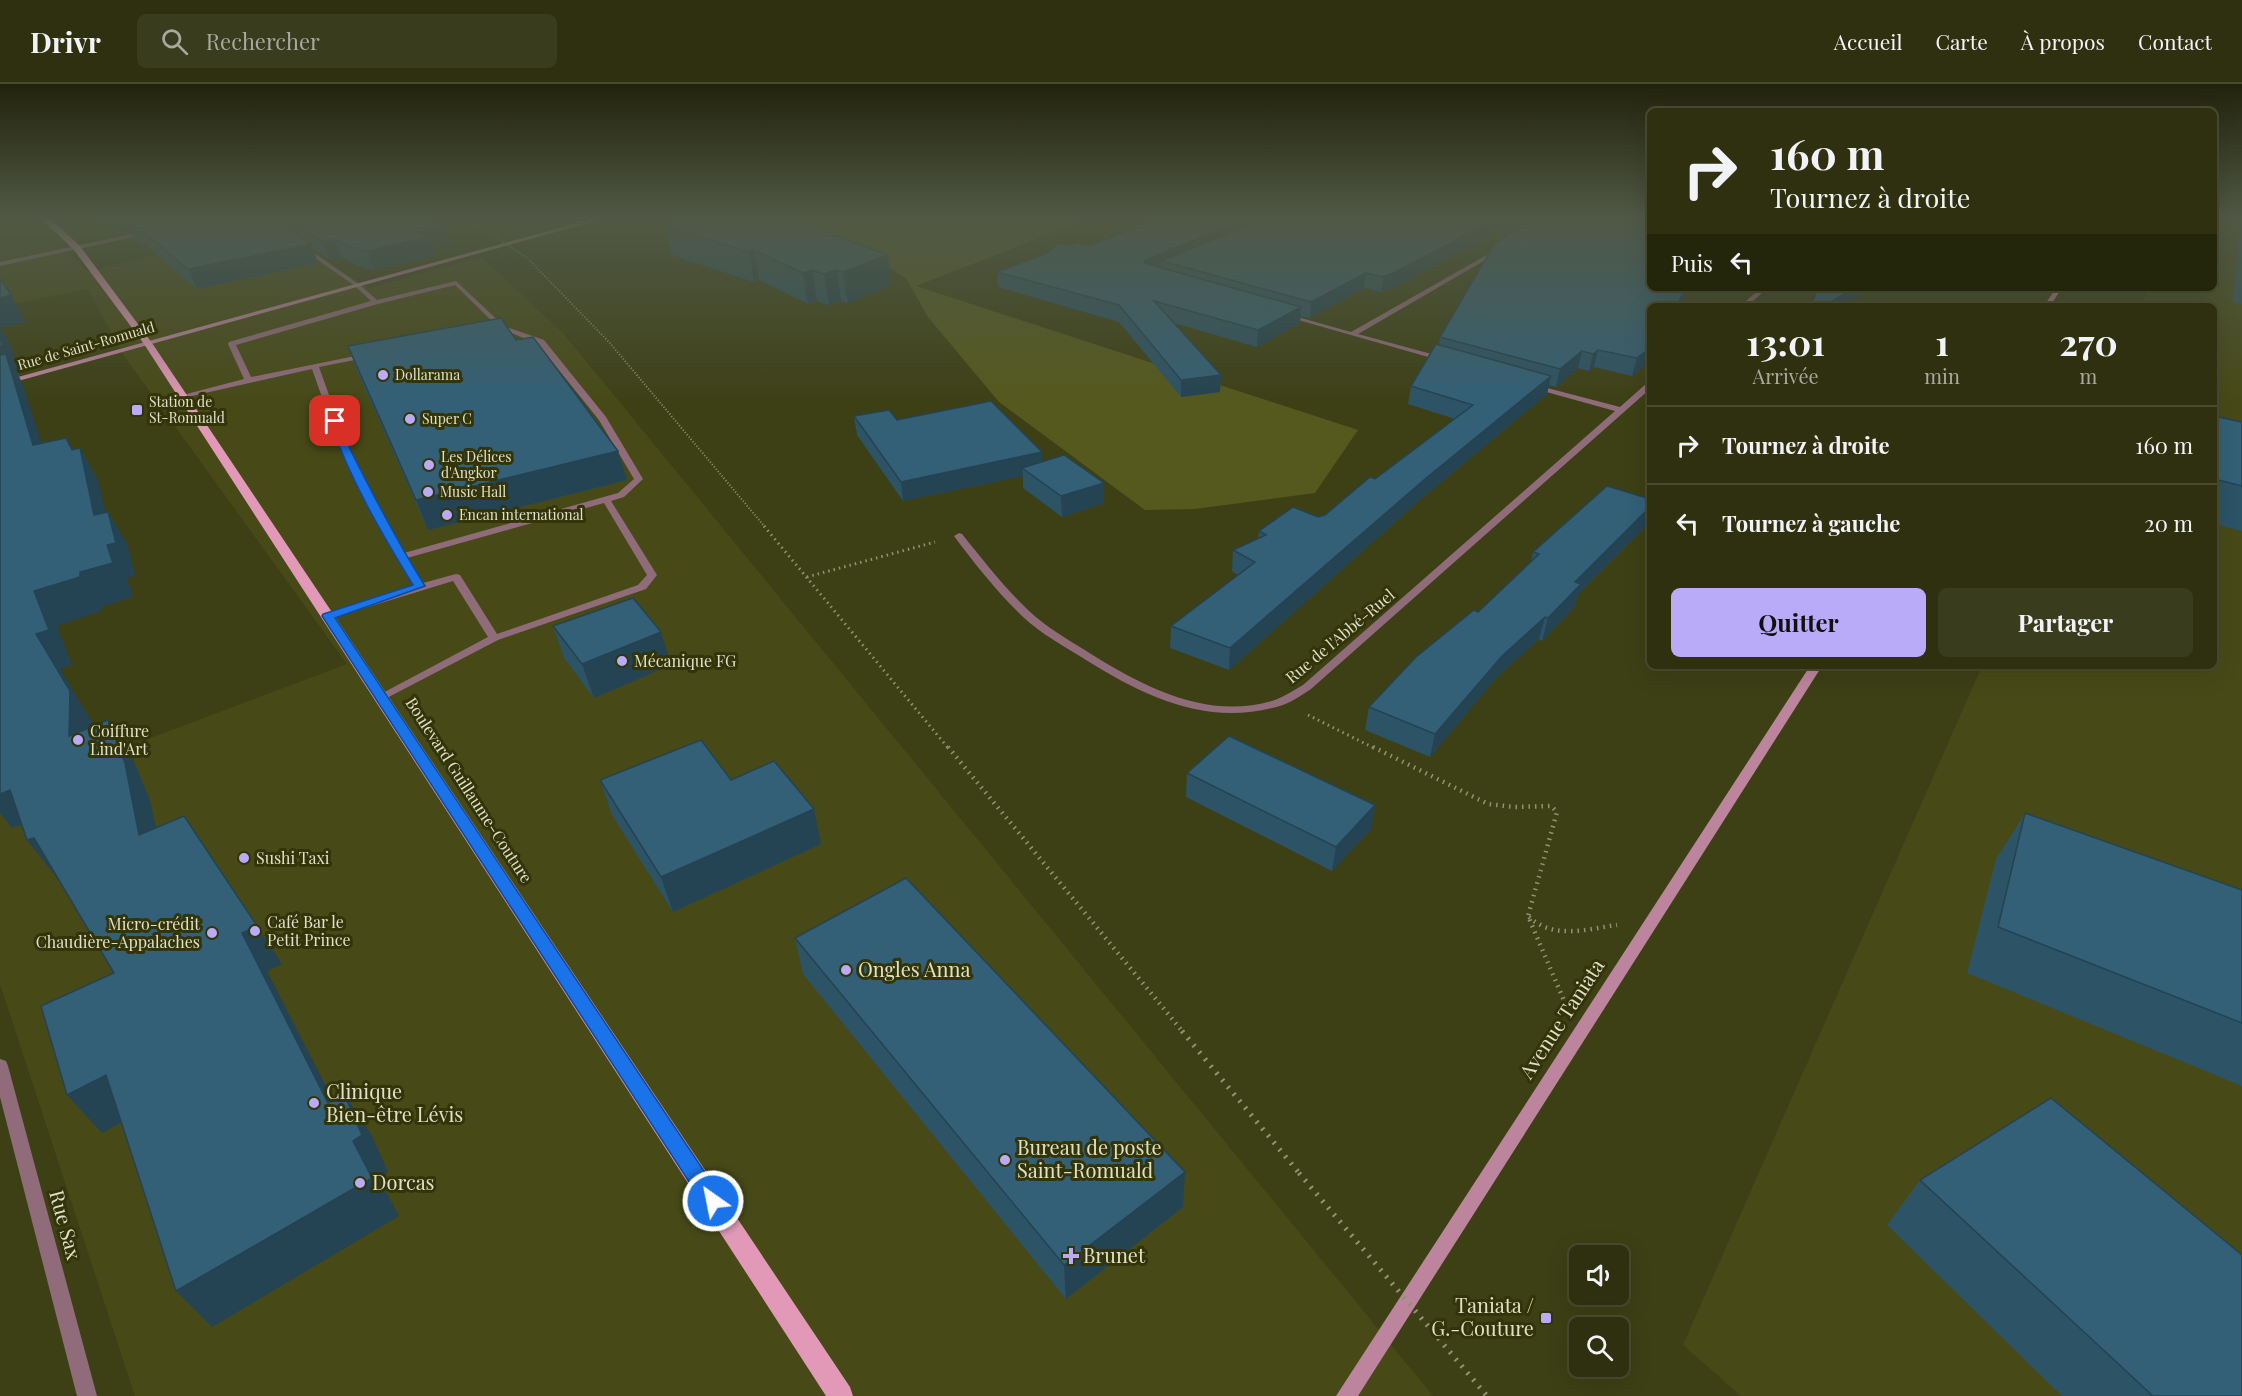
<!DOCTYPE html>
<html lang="fr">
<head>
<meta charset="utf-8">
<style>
  :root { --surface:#2e3010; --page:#3a3c1e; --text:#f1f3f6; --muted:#a7a99f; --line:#494b30; --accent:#b9abf7 }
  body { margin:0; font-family:"Playfair Display",serif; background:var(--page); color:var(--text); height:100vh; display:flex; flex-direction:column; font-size:22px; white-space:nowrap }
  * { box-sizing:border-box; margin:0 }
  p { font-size:20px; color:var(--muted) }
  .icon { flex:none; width:33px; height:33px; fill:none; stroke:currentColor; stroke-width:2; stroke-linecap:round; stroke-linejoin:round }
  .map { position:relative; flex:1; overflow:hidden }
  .panel { position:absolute; left:1647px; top:219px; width:570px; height:366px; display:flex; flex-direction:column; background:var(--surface); border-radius:9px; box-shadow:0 6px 24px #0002,0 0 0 2px var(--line) }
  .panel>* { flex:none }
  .banner { position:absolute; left:1647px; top:24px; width:570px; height:183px; border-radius:9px; box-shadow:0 6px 24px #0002,0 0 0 2px var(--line); background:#2e3010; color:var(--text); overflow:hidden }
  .controls { position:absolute; left:1569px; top:1161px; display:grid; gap:12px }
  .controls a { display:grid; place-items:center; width:60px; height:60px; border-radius:9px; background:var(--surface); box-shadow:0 6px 24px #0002,0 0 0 2px var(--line); font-size:30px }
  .pin { position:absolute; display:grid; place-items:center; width:51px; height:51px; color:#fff; margin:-26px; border-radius:12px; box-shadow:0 3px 9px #0006 }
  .me { position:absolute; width:66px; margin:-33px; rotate:327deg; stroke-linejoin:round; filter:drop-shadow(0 0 4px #0008) }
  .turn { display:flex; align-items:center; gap:21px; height:126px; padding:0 24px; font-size:27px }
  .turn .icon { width:78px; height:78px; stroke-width:2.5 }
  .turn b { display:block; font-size:42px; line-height:51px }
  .then { display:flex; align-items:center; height:57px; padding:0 24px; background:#0003; gap:12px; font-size:22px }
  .eta { display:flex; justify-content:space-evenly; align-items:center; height:102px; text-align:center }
  .eta b { font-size:36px; font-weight:700; line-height:42px }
  .primary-button { display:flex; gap:12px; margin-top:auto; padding:12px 24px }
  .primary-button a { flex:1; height:69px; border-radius:9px; background:var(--accent); color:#111; font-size:24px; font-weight:700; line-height:69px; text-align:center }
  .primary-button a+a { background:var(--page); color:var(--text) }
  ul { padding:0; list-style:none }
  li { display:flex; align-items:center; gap:18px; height:78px; padding:0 24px; border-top:2px solid var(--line) }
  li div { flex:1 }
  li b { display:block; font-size:22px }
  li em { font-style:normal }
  header { display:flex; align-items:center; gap:36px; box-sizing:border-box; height:84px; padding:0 30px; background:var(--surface); border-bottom:2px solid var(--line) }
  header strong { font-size:28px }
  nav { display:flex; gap:33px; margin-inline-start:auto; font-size:21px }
  .search { width:420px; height:54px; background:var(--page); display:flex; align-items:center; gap:15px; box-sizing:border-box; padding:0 21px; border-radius:9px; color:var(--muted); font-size:22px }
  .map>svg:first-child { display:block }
  .built { fill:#474a17 }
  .green { fill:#55591d }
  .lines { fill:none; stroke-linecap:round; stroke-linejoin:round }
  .path-far3 { stroke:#909372; stroke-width:2; stroke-dasharray:1 2; stroke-linecap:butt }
  .path-far2 { stroke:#909372; stroke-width:3; stroke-dasharray:1.5 4; stroke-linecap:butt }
  .path-far1 { stroke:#909372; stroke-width:4.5; stroke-dasharray:1.5 5; stroke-linecap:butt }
  .path { stroke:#909372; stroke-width:5; stroke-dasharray:2 7; stroke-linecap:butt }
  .lane { fill:#906c7b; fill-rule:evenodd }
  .street { fill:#906c7b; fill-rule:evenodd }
  .secondary { fill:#bd859d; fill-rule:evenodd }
  .primary { fill:#e199b7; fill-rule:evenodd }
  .path-bridge-far1 { stroke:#909372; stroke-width:2; stroke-dasharray:1 2; stroke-linecap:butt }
  .path-bridge { stroke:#909372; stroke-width:5; stroke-dasharray:2 7; stroke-linecap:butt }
  .wall { fill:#2c5366 }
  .shaded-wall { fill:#244353 }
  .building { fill:#336077; stroke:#244353; stroke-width:1.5 }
  .route { fill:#1a73e8; stroke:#114b97; stroke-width:1.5 }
  .poi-dot { fill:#b9abf7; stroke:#333509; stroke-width:2 }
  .labels { text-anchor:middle; stroke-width:6; stroke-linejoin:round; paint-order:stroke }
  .far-street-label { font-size:14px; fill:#dee0c9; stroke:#333509 }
  .far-poi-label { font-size:14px; fill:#dee0c9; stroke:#333509; text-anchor:start }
  .street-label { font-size:16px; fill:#dee0c9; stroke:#333509 }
  .poi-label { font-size:16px; fill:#dee0c9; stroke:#333509; text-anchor:start }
  .near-poi-label { font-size:20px; fill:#dee0c9; stroke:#333509; text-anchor:start }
  .near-street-label { font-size:20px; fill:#dee0c9; stroke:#333509 }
</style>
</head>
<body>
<header>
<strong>Drivr</strong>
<div class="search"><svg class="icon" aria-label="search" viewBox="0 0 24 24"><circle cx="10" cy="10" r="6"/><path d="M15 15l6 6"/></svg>Rechercher</div>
<nav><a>Accueil</a><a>Carte</a><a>À propos</a><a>Contact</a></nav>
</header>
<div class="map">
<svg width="2242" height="1312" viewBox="0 0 2242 1312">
  <rect width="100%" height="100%" fill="#3d4015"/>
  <!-- built -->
  <g class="built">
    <polygon points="0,136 182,136 57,161 88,188 159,170 272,147 370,204 481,173 563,249 1433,1312 135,1312 0,900 0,711 347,580 122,269 88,205 0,223"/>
    <polygon points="2214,136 2242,136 2242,1312 1741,1312 1683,1261 1982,582 2214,582 2214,222 2141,222 2149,204 2214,204"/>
  </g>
  <!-- green -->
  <polygon class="green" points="771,136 1085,136 916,202 1358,346 1315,409 1195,425 1145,426 999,318 928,233 906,194 883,180"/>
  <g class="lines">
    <!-- path-far3 -->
    <g class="path-far3">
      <polyline points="472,136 482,144"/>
      <polyline points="530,177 609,258 765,443"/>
    </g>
    <!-- path-far2 -->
    <g class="path-far2">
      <polyline points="764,442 949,665"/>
      <polyline points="807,493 935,458"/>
      <polyline points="1308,631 1376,665"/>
    </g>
    <!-- path-far1 -->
    <g class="path-far1">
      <polyline points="948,663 1183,948"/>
      <polyline points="1373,663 1488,720 1514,723 1551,722 1557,728 1528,832 1565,919"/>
      <path d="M1529 833C1554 856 1587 845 1617 841"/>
    </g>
    <!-- path -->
    <polyline class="path" points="1182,947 1299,1089"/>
    <!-- lane -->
    <path class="lane" d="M456 197 504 242 544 256 606 333 643 395 624 413 611 417 657 491 646 505 498 556 381 617 375 614 377 612 488 553 453 497 332 534H324L323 532 324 530 414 502 396 473 340 364 312 285 183 314 179 312 244 295 228 260 229 258 371 217 355 202V200H359L377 216ZM455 201 497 242V245H502L538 260 599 336 634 395 618 409 404 469 348 364 319 283 370 273V269L251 293 236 261 378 220ZM604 419 647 491 638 501 497 550 460 491 456 490 423 499 407 474Z"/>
    <!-- street -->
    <g class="street">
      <polygon points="146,147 148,150 0,182 0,178"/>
      <polygon points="302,163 306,163 360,201 355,202 302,165"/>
      <polygon points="1499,164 1501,167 1358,250 1446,274 1446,278 1284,232 1287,230 1351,248"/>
      <polygon points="1761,204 1768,204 1747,222 1740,222"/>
      <path d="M1647 299H1650V305L1311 605C1302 611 1293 617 1283 621 1210 644 1147 614 1086 576 1064 562 1041 550 1022 532 997 508 975 480 954 452L959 449 962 450C983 476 1004 503 1028 526 1047 544 1069 556 1091 570 1146 604 1209 637 1275 616 1285 612 1294 606 1303 601L1615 327 1532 304V300L1620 323Z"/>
      <polygon points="0,975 6,977 8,982 97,1312 77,1312 0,1013"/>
    </g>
    <!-- secondary -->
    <g class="secondary">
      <polygon points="588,136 599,136 0,302 0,298"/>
      <polygon points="2056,204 2062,204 2050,222 2044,222"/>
      <polygon points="1810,582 1822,582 1358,1312 1336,1312"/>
    </g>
    <!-- primary -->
    <polygon class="primary" points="43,136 51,136 80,162 152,259 850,1303 853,1312 826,1312 144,260 74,166"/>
    <!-- path-bridge-far1 -->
    <polyline class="path-bridge-far1" points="491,149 528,175"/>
    <!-- path-bridge -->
    <polyline class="path-bridge" points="1299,1089 1487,1312"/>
  </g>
  <!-- wall -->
  <g class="wall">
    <polygon points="99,136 429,136 443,142 450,161 431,165 434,172 374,186 365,185 342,174 330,176 313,164 318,179 197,205 146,161 133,155 130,148 122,150 100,139"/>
    <polygon points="670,136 792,136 891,201 848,219 841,217 829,221 817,217 808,220 759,196 754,198 672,171 665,142 671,140"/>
    <polygon points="1650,136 1650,204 1692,204 1688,207 1680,222 1650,222 1650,277 1632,292 1594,283 1589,287 1578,284 1556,303 1549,301 1547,310 1421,415 1229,586 1170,564 1171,542 1238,491 1232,487 1233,466 1258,454 1259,447 1325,431 1455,335 1408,320 1411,302 1439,261 1440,253 1502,155 1504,143 1393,204 1381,208 1364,204 1310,234 1301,232 1300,239 1257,263 1174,239 1220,308 1181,313 1119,238 998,203 997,188 1089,162"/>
    <polygon points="2241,136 2242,136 2242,220 2232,218"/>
    <polygon points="516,256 618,367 627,396 428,446 358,289 348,262"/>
    <polygon points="854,332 897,336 1043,378 1104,399 1104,419 1062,433 1023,404 1023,392 903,417 857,351"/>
    <polygon points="2214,332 2242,338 2242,447 2214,440"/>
    <polygon points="1650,438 1578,510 1575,522 1542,557 1539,555 1496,594 1430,673 1365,646 1369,623 1478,528 1531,478 1533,468"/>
    <polygon points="553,542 671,581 594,614 564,574"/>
    <polygon points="1187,689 1371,745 1332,787 1186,713"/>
    <polygon points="600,696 731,696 821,760 673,828 612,731"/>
    <polygon points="2025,729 2242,806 2242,1002 1967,889 1996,775"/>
    <polygon points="795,854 1183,1123 1066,1215 803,890"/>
    <polygon points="1920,1096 2242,1312 2062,1312 1887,1141"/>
  </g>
  <!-- shaded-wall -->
  <g class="shaded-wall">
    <polygon points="115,136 183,136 124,137 130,148 122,150"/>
    <polygon points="1242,136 1275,136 1162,177 1162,184 1144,179 1145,176"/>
    <polygon points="1494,136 1513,136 1513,139 1393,204 1381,208 1383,193"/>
    <polygon points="1518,136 1540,136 1501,159 1504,144"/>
    <polygon points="443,142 450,161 431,165 434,172 374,186 367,167 417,148"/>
    <polygon points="334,155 342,174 330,176 322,157"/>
    <polygon points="311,160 318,179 197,205 188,185"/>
    <polygon points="754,166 759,196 754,198 749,168"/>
    <polygon points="888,171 891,201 848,219 843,188"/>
    <polygon points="812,186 817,217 808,220 803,189"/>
    <polygon points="837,186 841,217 829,221 824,190"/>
    <polygon points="1366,189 1364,204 1310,234 1311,218"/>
    <polygon points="1686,204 1692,204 1688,207 1680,222 1676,222"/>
    <polygon points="1853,204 1872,204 1844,222 1825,222"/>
    <polygon points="11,211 26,238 0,244 11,262 20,290 18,291 22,298 52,392 33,361 0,296 0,214"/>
    <polygon points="1301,223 1300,239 1257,263 1258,246"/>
    <polygon points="1650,264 1650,277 1632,292 1637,274"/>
    <polygon points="1598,266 1594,283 1589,287 1593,270"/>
    <polygon points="1582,267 1578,284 1556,303 1560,285"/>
    <polygon points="1221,291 1220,308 1181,313 1181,296"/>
    <polygon points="1551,292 1547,310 1421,415 1229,586 1230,564 1425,395"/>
    <polygon points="66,354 85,387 80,364 98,396 113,459 108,428 128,461 135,492 127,494 133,513 101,523 101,527 57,542 72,581 60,585 95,643 69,652 36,550 34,507 80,488 72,366"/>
    <polygon points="618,367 627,396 428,446 416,416"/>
    <polygon points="1042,368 1043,387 1022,384 1023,392 903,417 901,398"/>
    <polygon points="1104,399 1104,419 1062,433 1061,412"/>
    <polygon points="1650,423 1650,438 1578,510 1575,522 1542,557 1548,534 1575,498"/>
    <polygon points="1545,533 1539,555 1496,594 1430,673 1435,650 1502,572"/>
    <polygon points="661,548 671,581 594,614 582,580"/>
    <polygon points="108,636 132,673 150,716 166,789 139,751"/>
    <polygon points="10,706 27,748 21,741 12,744 0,729 0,709"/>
    <polygon points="1375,721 1371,745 1332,787 1336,763"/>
    <polygon points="814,725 821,760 673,828 661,793"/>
    <polygon points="34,754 63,792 57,794 27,756"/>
    <polygon points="257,842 282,880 267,887 354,1057 345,1012 371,1050 388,1088 379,1095 399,1132 212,1243 176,1207 328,1019 242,849"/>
    <polygon points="106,991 139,1029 102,1049 67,1011"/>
    <polygon points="1185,1088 1183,1123 1066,1215 1064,1181"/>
  </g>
  <!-- building -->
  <g class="building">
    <polygon points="277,136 311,160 188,185 137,143 124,137"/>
    <polygon points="292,136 429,136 443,142 417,148 427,153 367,167 358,166 334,155 322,157"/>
    <polygon points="681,136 792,136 888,171 843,188 837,186 824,190 812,186 803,189 754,166 749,168 665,142"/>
    <polygon points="1155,136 1242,136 1145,176 1144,179 1301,223 1258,246 1154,217 1221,291 1181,296 1119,221 997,188 1048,169 1057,160 1072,161 1078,159 1089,162"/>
    <polygon points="1261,136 1494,136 1395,188 1383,193 1366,189 1311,218 1162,177"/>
    <polygon points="1509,136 1518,136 1504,144"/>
    <polygon points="1535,136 1650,136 1650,204 1686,204 1676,222 1650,222 1650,264 1637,274 1598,266 1593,270 1582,267 1560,285 1440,253 1495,159"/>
    <polygon points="0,194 11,211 0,214"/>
    <polygon points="1818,204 1853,204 1825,222 1811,222"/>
    <polygon points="501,234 516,256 533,253 618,367 416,416 348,262"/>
    <polygon points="0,251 3,262 0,263"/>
    <polygon points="1436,260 1551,292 1425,395 1230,564 1171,542 1255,478 1233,466 1266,451 1259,447 1293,423 1318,433 1325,431 1370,393 1375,395 1473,321 1411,302"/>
    <polygon points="6,270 33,361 66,354 72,366 80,364 94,431 108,428 116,459 107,461 113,479 80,488 80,493 34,507 49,546 36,550 70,607 69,652 108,636 125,679 139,751 184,732 257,842 242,849 328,1019 345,1012 362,1051 353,1057 372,1094 176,1207 106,991 67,1011 41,922 114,889 34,754 27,756 10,706 0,710 0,271"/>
    <polygon points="991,317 1042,368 901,398 854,332 889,326 897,336"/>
    <polygon points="2214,332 2242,338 2242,402 2214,395"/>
    <polygon points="1064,371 1104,399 1061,412 1022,384"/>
    <polygon points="1607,402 1650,415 1650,423 1575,498 1581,500 1548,534 1545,533 1502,572 1435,650 1369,623 1416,573 1474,526 1478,528 1539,470 1533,468"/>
    <polygon points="633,514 661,548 582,580 553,542"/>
    <polygon points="1229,652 1375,721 1336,763 1187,689"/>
    <polygon points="701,656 731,696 774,677 814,725 661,793 600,696"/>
    <polygon points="2025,729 2242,806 2242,939 1998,843"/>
    <polygon points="906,794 1185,1088 1064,1181 795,854"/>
    <polygon points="2051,1014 2242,1171 2242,1312 2153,1312 1920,1096"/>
  </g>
  <!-- sky -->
  <linearGradient id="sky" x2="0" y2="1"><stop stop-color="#22230c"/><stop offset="0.42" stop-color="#515946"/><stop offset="1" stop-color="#515946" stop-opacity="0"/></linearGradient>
  <rect width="2242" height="320" fill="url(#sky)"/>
  <!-- route -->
  <path class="route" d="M335 334C344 339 346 358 351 367 374 413 398 459 425 502L335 534 720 1111 723 1117 720 1124 713 1127 706 1124 322 532 323 530 413 501C382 450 349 394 330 337Z"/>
  <!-- markers -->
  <g class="poi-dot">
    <circle cx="383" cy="291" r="6"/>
    <rect x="131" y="320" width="12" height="12" rx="3"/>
    <circle cx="410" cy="335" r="6"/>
    <circle cx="429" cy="381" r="6"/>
    <circle cx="428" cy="408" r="6"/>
    <circle cx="447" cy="431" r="6"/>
    <circle cx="622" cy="577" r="6"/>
    <circle cx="78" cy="656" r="6"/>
    <circle cx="244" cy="774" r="6"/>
    <circle cx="255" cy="847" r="6"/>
    <circle cx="212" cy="849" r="6"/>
    <circle cx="846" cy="886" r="6"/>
    <circle cx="314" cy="1019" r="6"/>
    <circle cx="1005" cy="1076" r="6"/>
    <circle cx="360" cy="1099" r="6"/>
    <path d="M1068 1163h6v6h6v6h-6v6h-6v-6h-6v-6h6z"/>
    <rect x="1540" y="1228" width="12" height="12" rx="3"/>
  </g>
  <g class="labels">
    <!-- far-street labels -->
    <g class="far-street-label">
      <text transform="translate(86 262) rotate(-16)" y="5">Rue de Saint-Romuald</text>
    </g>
    <!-- far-poi labels -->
    <g class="far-poi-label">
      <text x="395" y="296">Dollarama</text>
      <text x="149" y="323">Station de<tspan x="149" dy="16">St-Romuald</tspan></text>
      <text x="422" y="340">Super C</text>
      <text x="441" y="378">Les Délices<tspan x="441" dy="16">d'Angkor</tspan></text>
      <text x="440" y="413">Music Hall</text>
      <text x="459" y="436">Encan international</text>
    </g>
    <!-- street labels -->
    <g class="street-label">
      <text transform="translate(1340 552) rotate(-40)" y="6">Rue de l'Abbé-Ruel</text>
      <text transform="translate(469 706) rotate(57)" y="6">Boulevard Guillaume-Couture</text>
    </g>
    <!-- poi labels -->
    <g class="poi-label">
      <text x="634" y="583">Mécanique FG</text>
      <text x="90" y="653">Coiffure<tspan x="90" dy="18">Lind'Art</tspan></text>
      <text x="256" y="780">Sushi Taxi</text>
      <text x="267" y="844">Café Bar le<tspan x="267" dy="18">Petit Prince</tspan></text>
      <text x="200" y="846" text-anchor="end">Micro-crédit<tspan x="200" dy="18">Chaudière-Appalaches</tspan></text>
    </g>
    <!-- near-poi labels -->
    <g class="near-poi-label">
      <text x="858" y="893">Ongles Anna</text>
      <text x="326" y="1015">Clinique<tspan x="326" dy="23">Bien-être Lévis</tspan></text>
      <text x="1017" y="1071">Bureau de poste<tspan x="1017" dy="23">Saint-Romuald</tspan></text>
      <text x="372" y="1106">Dorcas</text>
      <text x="1083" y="1179">Brunet</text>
      <text x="1534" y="1229" text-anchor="end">Taniata /<tspan x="1534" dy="23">G.-Couture</tspan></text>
    </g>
    <!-- near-street labels -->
    <g class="near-street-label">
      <text transform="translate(1562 935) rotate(-57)" y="7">Avenue Taniata</text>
      <text transform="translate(65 1141) rotate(75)" y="7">Rue Sax</text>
    </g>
  </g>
</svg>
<div class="controls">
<a><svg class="icon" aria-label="sound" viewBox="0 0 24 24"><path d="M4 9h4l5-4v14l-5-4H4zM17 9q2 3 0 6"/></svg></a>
<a><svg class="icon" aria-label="search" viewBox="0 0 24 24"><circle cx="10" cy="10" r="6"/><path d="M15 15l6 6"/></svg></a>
</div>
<div class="pin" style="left:335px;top:337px;background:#d93025"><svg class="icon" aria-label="arrive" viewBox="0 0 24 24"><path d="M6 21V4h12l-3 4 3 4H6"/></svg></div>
<svg class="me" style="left:713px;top:1117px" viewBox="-20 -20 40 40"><circle r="17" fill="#1a73e8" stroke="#fff" stroke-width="3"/><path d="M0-11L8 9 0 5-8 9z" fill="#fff"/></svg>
<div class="banner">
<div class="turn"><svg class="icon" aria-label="right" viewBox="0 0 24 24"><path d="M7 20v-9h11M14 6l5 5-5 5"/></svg><div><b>160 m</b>Tournez à droite</div></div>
<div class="then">Puis<svg class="icon" aria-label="left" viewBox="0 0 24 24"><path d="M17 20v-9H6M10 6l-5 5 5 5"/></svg></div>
</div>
<section class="panel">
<div class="eta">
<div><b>13:01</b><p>Arrivée</p></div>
<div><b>1</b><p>min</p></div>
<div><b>270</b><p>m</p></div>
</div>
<ul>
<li><svg class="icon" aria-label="right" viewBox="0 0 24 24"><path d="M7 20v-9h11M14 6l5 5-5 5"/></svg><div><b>Tournez à droite</b></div><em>160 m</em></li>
<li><svg class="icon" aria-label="left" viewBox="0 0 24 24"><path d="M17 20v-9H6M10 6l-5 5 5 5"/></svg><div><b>Tournez à gauche</b></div><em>20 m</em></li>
</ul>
<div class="primary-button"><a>Quitter</a><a>Partager</a></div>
</section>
</div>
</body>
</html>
